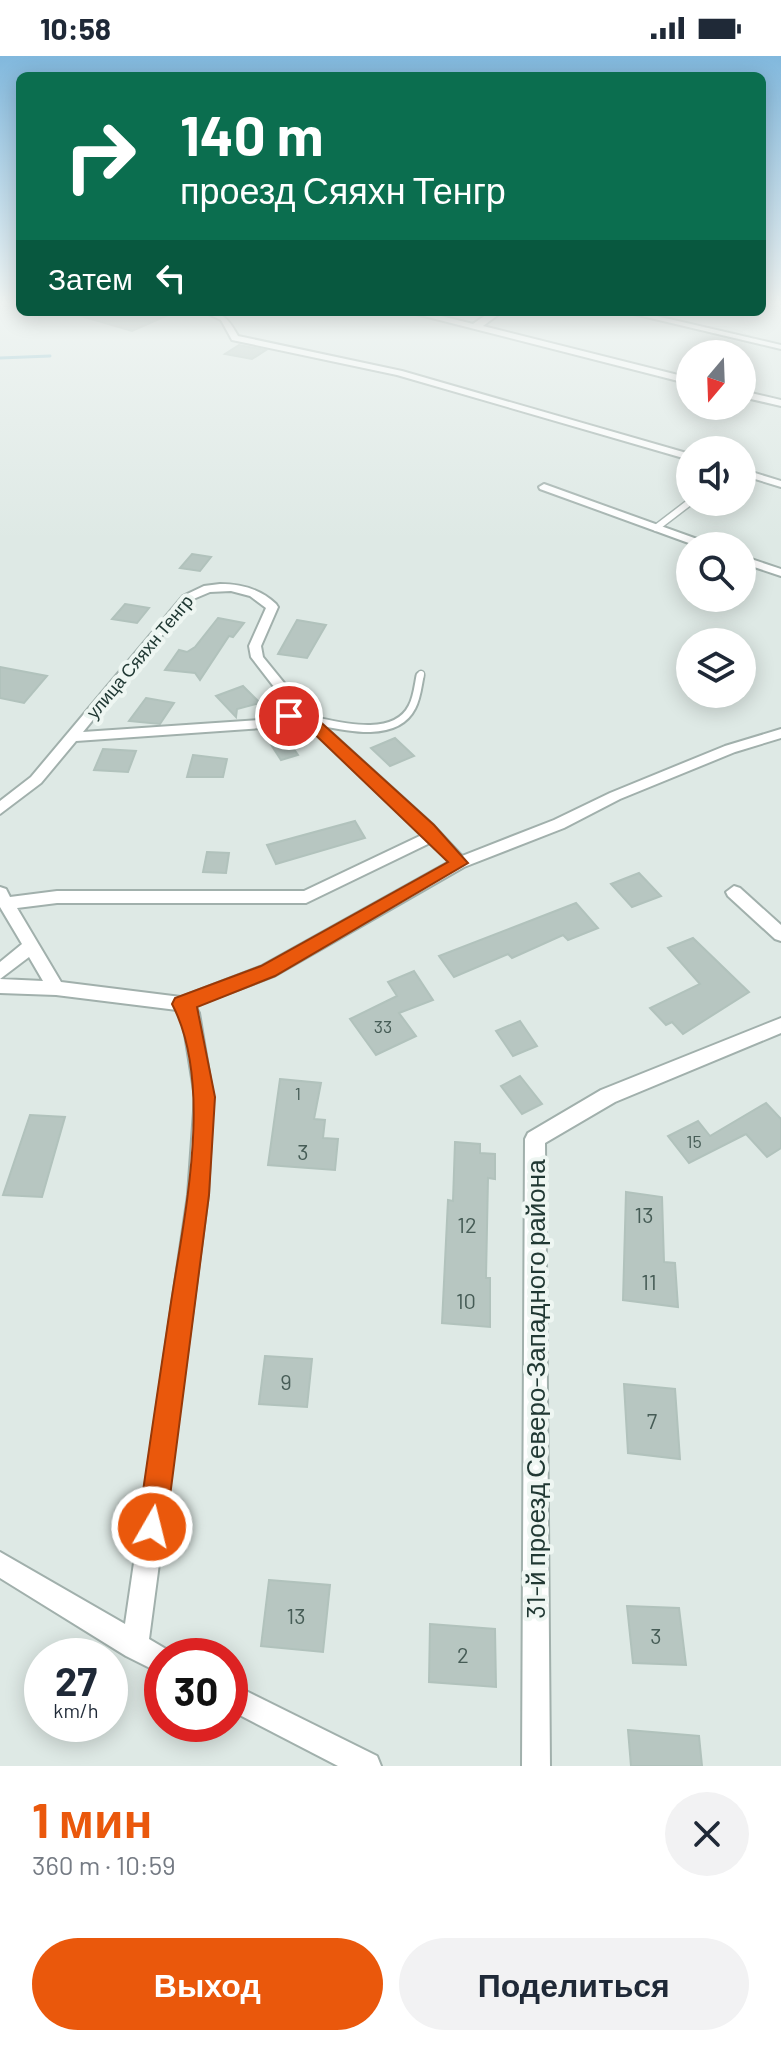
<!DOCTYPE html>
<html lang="ru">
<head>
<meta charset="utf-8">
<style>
  :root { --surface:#fff; --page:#f2f2f3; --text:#1f2937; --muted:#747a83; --accent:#ea580c }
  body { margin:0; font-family:Barlow,sans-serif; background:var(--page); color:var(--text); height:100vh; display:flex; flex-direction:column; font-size:30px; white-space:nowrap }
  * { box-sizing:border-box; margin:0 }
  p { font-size:26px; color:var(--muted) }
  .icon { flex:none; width:44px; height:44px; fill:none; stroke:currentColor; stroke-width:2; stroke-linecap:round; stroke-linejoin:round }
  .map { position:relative; height:1710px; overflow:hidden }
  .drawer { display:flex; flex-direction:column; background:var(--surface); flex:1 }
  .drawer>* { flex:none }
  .top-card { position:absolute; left:16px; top:16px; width:750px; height:244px; border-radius:12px; box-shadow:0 4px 20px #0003; background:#0b6e4f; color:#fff; overflow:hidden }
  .needle { width:52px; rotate:199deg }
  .buttons { position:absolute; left:676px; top:284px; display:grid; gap:16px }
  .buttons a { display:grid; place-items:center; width:80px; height:80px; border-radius:50%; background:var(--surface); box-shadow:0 4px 20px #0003; font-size:40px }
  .speed { position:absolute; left:24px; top:1582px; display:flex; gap:16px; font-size:40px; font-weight:700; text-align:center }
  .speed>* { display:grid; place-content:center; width:104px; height:104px; border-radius:50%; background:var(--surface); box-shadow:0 4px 20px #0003; line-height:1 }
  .speed small { font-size:20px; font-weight:400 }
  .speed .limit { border:12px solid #d22; background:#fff; color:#111 }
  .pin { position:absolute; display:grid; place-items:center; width:68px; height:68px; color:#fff; margin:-34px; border:4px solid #fff; border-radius:50%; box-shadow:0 2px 8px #0007 }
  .me { position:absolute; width:88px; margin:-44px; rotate:8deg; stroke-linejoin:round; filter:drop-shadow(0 0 6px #0008) }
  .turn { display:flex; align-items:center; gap:28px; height:168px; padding:0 32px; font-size:36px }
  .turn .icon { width:104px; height:104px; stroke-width:2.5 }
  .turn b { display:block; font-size:56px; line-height:68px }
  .then { display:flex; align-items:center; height:76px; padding:0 32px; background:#0003; gap:16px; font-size:30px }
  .round { display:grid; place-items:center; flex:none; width:84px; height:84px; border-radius:42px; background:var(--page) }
  .head { display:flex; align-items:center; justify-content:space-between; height:136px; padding:0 32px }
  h1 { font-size:48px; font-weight:700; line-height:60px; color:var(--accent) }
  .action { display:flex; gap:16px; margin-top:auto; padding:16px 32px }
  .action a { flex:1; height:92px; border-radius:48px; background:var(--accent); color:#fff; font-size:32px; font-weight:700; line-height:92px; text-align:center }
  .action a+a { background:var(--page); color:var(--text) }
  .status { display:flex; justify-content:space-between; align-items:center; height:56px; padding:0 40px; background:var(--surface); direction:ltr }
  .status svg { height:22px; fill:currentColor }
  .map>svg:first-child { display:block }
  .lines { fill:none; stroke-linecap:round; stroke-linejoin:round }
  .stream { stroke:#88becc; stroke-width:3 }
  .building { fill:#b7c6c1; stroke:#b1c2bc; stroke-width:2 }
  .service-far1-casing { stroke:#a1b0ac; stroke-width:9 }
  .service-casing { stroke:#a1b0ac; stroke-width:11 }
  .minor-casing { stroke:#a1b0ac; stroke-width:4 }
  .tertiary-casing { stroke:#a1b0ac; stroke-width:4 }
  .service-far1 { stroke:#fff; stroke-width:6 }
  .service { stroke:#fff; stroke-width:7 }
  .minor { fill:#fff; fill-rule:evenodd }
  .tertiary { fill:#fff; fill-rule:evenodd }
  .route { fill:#ea580c; stroke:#983908; stroke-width:2 }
  .labels { text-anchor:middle; stroke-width:8; stroke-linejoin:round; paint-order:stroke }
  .far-street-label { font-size:18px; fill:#203833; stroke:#eef6f2 }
  .number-label { font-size:18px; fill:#465c56 }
  .near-number-label { font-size:22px; fill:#465c56 }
  .near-street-label { font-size:26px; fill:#203833; stroke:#eef6f2 }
</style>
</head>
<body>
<div class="status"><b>10:58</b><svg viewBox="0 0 49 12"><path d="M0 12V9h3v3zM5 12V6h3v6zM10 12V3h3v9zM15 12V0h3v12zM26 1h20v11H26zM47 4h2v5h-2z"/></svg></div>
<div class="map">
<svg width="781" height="1710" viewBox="0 0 781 1710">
  <rect width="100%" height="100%" fill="#dee9e5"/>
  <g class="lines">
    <!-- stream -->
    <polyline class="stream" points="0,302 50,300"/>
  </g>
  <!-- building -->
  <g class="building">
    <polygon points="82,256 175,256 132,275 81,260"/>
    <polygon points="239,289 266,294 252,303 225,298"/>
    <polygon points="192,498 211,501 200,515 180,512"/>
    <polygon points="125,548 149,552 137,567 112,563"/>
    <polygon points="218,562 244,567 233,581 229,580 200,624 195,617 165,614 179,594 187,596 195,591"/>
    <polygon points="297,564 326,569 307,602 278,598"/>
    <polygon points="0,611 47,620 24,647 0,642"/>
    <polygon points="243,630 260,647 237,653 236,661 216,640"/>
    <polygon points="146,642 174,647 160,668 129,665"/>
    <polygon points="286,682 298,699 281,704 270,687"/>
    <polygon points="395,682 414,700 390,710 371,692"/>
    <polygon points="103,693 136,695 128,716 94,714"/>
    <polygon points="193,699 227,703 223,721 187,721"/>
    <polygon points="355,765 365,782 276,808 267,789"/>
    <polygon points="207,796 229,797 226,817 203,816"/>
    <polygon points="639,817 661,840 632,851 611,828"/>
    <polygon points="576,847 598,872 568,884 563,879 512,902 508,898 454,921 439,900"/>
    <polygon points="693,882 749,936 683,978 672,966 666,969 650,952 700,928 668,892"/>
    <polygon points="414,915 433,944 399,957 416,980 376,999 350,963 397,940 388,926"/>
    <polygon points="520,965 537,990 513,1000 496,975"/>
    <polygon points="520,1020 542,1048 522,1058 501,1030"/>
    <polygon points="280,1023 321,1027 314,1063 325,1064 323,1082 338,1083 335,1114 268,1109"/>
    <polygon points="766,1047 781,1063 781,1092 767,1101 746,1078 689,1107 668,1080 698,1065 710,1080"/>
    <polygon points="30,1059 65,1061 42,1141 3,1139"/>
    <polygon points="455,1086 480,1088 480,1097 495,1098 495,1123 488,1122 486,1222 490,1222 490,1271 442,1267 448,1144 453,1145"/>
    <polygon points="626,1136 662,1141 664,1206 675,1207 678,1251 623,1244"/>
    <polygon points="265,1300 312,1303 307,1351 259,1348"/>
    <polygon points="624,1328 675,1333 680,1403 628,1397"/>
    <polygon points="269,1524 330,1529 323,1596 261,1590"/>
    <polygon points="627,1550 679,1552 686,1609 633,1607"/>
    <polygon points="430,1568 495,1573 496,1631 429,1626"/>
    <polygon points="628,1674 699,1680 702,1710 631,1710"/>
  </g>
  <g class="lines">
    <defs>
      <g id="service-far1">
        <polyline points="656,472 690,446"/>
        <polyline points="420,622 421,618"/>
      </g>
      <path id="service" d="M311 664C340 670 395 685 412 651 417 642 418 630 420 620"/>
      <g id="minor">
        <path d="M204 256C224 256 229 264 238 280L402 315 690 398V404L397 319 232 284 221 264Z"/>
        <polygon points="625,256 639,256 781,289 781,293"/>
        <polygon points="742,413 781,425 781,431 742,419"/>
        <polygon points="544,428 711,488 713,490 697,490 540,433 539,431"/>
        <polygon points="742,500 781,513 781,520 742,507"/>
        <path d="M220 528C242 528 260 533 276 548L278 551 261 590 263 601 302 649 297 657 314 661 433 769 462 800 554 764 610 737 725 690 781 673V682L735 696 620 743 564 772 464 811 274 920 195 950 199 957 213 1041 208 1139 149 1583 171 1596 173 1600H162V1618L126 1600 0 1522V1496L125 1568 188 1139 195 1041 182 960 177 954 56 939 0 937V923L43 925 29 901 0 923V906L22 888 0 851V831L6 833 10 841 57 835H304L424 778 305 667 291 664 276 671 76 685 41 727 0 758V745L31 721 183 540 204 530ZM231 535 250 540 266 552 249 590 251 601 288 649 284 657 273 663 83 676 191 544 210 536ZM432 786 449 806 262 910 181 941 61 926 17 852 57 847H306Z"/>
        <polygon points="734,830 740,832 781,869 781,885 775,883 728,840 726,836"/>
        <polygon points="781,962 781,977 615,1046 545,1087 550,1710 522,1710 525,1083 528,1077 601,1034"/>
        <polygon points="230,1627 377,1700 381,1710 338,1710 230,1654"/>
      </g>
      <g id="tertiary">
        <polygon points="408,256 425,256 473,268 490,256 502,256 483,270 690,322 690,328"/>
        <polygon points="742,335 781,344 781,350 742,341"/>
      </g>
    </defs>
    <!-- service-far1 casing -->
    <use href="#service-far1" class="service-far1-casing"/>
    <!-- service casing -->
    <use href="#service" class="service-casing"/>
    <!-- minor casing -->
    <use href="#minor" class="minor-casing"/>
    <!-- tertiary casing -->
    <use href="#tertiary" class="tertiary-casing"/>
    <!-- service-far1 -->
    <use href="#service-far1" class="service-far1"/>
    <!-- service -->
    <use href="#service" class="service"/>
    <!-- minor -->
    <use href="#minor" class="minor"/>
    <!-- tertiary -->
    <use href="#tertiary" class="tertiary"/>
  </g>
  <!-- sky -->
  <linearGradient id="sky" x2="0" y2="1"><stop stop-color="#81b8dd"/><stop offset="0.51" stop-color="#f0f5f3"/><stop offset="1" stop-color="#f0f5f3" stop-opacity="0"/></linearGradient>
  <rect width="781" height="484" fill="url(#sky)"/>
  <!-- route -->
  <path class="route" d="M289 656 315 661 434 769 468 807 275 920 197 951 215 1041 209 1139 166 1471 162 1480 152 1484 142 1480 138 1471C148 1398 159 1326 170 1253 183 1164 215 1030 172 948L175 942 261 910 448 806 304 668 284 664V657Z"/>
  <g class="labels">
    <!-- far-street labels -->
    <g class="far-street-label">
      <text transform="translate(140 601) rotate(-50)" y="6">улица Сяяхн Тенгр</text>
    </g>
    <!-- number labels -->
    <g class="number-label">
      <text x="383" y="977">33</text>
      <text x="298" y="1044">1</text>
      <text x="694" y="1092">15</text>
    </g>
    <!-- near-number labels -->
    <g class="near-number-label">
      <text x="303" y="1104">3</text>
      <text x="644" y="1167">13</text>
      <text x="467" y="1177">12</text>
      <text x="649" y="1234">11</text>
      <text x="466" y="1253">10</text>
      <text x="286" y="1334">9</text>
      <text x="652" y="1373">7</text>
      <text x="296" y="1568">13</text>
      <text x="656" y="1588">3</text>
      <text x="463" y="1607">2</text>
    </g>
    <!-- near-street labels -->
    <g class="near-street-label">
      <text transform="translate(536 1333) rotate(-90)" y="9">31-й проезд Северо-Западного района</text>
    </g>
  </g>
</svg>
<div class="buttons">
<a><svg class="needle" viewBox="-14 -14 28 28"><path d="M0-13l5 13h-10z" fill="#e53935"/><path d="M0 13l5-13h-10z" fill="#747a83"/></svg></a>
<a><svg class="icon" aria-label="sound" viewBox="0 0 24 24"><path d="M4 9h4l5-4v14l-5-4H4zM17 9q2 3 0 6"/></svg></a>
<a><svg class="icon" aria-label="search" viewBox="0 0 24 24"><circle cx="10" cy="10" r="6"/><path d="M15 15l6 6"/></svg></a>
<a><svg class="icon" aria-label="layers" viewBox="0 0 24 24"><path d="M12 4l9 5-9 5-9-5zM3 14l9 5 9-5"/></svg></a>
</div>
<div class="speed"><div>27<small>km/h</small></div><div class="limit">30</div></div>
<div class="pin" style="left:289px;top:660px;background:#d93025"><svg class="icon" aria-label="arrive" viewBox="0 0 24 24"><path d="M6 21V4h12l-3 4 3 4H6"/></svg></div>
<svg class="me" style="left:152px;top:1471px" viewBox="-20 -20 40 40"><circle r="17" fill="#ea580c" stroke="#fff" stroke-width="3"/><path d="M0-11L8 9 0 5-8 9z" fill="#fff"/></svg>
<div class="top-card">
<div class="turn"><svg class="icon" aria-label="right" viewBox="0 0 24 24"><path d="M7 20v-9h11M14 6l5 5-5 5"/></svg><div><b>140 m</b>проезд Сяяхн Тенгр</div></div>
<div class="then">Затем<svg class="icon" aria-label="left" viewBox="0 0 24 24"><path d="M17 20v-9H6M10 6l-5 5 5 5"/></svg></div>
</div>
</div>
<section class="drawer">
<div class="head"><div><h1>1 мин</h1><p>360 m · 10:59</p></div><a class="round"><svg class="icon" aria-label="close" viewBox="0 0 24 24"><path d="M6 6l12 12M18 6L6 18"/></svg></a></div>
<div class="action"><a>Выход</a><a>Поделиться</a></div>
</section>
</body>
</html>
